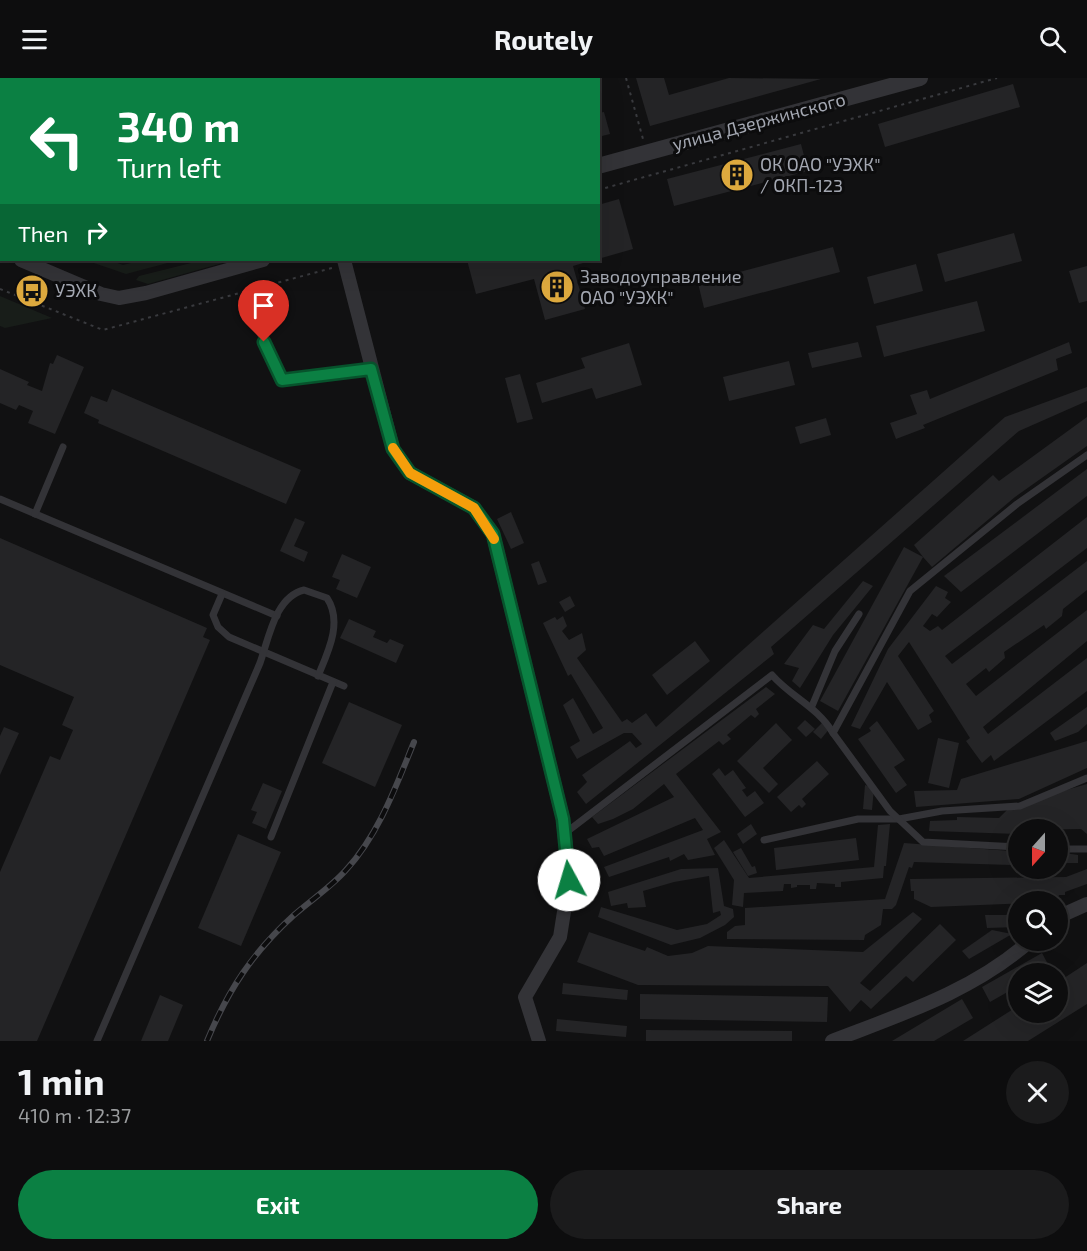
<!DOCTYPE html>
<html lang="en">
<head>
<meta charset="utf-8">
<style>
  :root { --surface:#0d0d0e; --page:#1b1b1c; --text:#f1f3f6; --muted:#9a9c9e; --line:#2d2d2e; --accent:#0b8043 }
  body { margin:0; font-family:"Exo 2",sans-serif; background:var(--page); color:var(--text); height:100vh; display:flex; flex-direction:column; font-size:22px; white-space:nowrap }
  * { box-sizing:border-box; margin:0 }
  p { font-size:20px; color:var(--muted) }
  .icon { flex:none; width:33px; height:33px; fill:none; stroke:currentColor; stroke-width:2; stroke-linecap:round; stroke-linejoin:round }
  .map { position:relative; height:963px; overflow:hidden }
  .details { display:flex; flex-direction:column; background:var(--surface); flex:1 }
  .details>* { flex:none }
  .guide { position:absolute; left:0px; top:0px; width:600px; height:183px; box-shadow:0 6px 24px #0002,0 0 0 2px var(--line); background:#0b8043; color:#fff; overflow:hidden }
  .needle { width:39px; rotate:201deg }
  .tools { position:absolute; left:1008px; top:741px; display:grid; gap:12px }
  .tools a { display:grid; place-items:center; width:60px; height:60px; border-radius:50%; background:var(--surface); box-shadow:0 6px 24px #0002,0 0 0 2px var(--line); font-size:30px }
  .pin { position:absolute; display:grid; place-items:center; width:51px; height:51px; color:#fff; margin:-62px -26px; border-radius:50% 50% 50% 0; rotate:-45deg; box-shadow:0 0 6px #0007 }
  .pin .icon { rotate:45deg }
  .me { position:absolute; width:66px; margin:-33px; rotate:354deg; stroke-linejoin:round; filter:drop-shadow(0 0 4px #0008) }
  .turn { display:flex; align-items:center; gap:21px; height:126px; padding:0 18px; font-size:27px }
  .turn .icon { width:78px; height:78px; stroke-width:2.5 }
  .turn b { display:block; font-size:42px; line-height:51px }
  .then { display:flex; align-items:center; height:57px; padding:0 18px; background:#0003; gap:12px; font-size:22px }
  .round { display:grid; place-items:center; flex:none; width:63px; height:63px; border-radius:32px; background:var(--page) }
  .headline { display:flex; align-items:center; justify-content:space-between; height:102px; padding:0 18px }
  h1 { font-size:36px; font-weight:700; line-height:45px }
  .button { display:flex; gap:12px; margin-top:auto; padding:12px 18px }
  .button a { flex:1; height:69px; border-radius:36px; background:var(--accent); color:#fff; font-size:24px; font-weight:700; line-height:69px; text-align:center }
  .button a+a { background:var(--page); color:var(--text) }
  header { display:flex; justify-content:space-between; align-items:center; height:78px; padding:0 18px; background:var(--surface); font-size:27px; font-weight:700 }
  .map>svg:first-child { display:block }
  .green { fill:#181d19 }
  .building { fill:#242426 }
  .lines { fill:none; stroke-linecap:round; stroke-linejoin:round }
  .path { stroke:#393a3e; stroke-width:2; stroke-dasharray:3 4.5; stroke-linecap:butt }
  .service { stroke:#333337; stroke-width:7 }
  .minor { stroke:#333337; stroke-width:14 }
  .tertiary { stroke:#333337; stroke-width:16 }
  .rail-casing { stroke:#46474c; stroke-width:6 }
  .rail { stroke:#0c0c0d; stroke-width:4; stroke-dasharray:11; stroke-linecap:butt }
  .route-casing { stroke:#07532c; stroke-width:15 }
  .route { stroke:#0b8043; stroke-width:10 }
  .slow { stroke:#f59e0b; stroke-width:10 }
  .labels { text-anchor:middle; stroke-width:6; stroke-linejoin:round; paint-order:stroke }
  .street-label { font-size:18px; fill:#a4a8b2; stroke:#0c0c0d }
  .poi-label { font-size:18px; fill:#a4a8b2; stroke:#0c0c0d; text-anchor:start }
</style>
</head>
<body>
<header><svg class="icon" aria-label="menu" viewBox="0 0 24 24"><path d="M4 6h16M4 12h16M4 18h16"/></svg>Routely<svg class="icon" aria-label="search" viewBox="0 0 24 24"><circle cx="10" cy="10" r="6"/><path d="M15 15l6 6"/></svg></header>
<div class="map">
<svg width="1087" height="963" viewBox="0 0 1087 963">
  <rect width="100%" height="100%" fill="#111112"/>
  <!-- green -->
  <g class="green">
    <polygon points="182,0 363,0 185,2"/>
    <polygon points="85,182 109,182 123,187 143,182 179,182 126,196"/>
    <polygon points="203,182 225,182 226,184 148,206 136,202 139,198"/>
    <polygon points="0,218 52,240 5,250 0,248"/>
  </g>
  <!-- building -->
  <g class="building">
    <polygon points="636,0 664,0 669,17 729,0 821,1 650,48"/>
    <polygon points="1013,6 1020,29 885,69 878,46"/>
    <polygon points="604,34 610,56 598,59 598,35"/>
    <polygon points="801,66 808,93 674,128 667,101"/>
    <polygon points="619,121 633,171 598,181 598,127"/>
    <polygon points="1014,155 1022,183 945,204 937,176"/>
    <polygon points="833,169 840,194 704,230 698,205"/>
    <polygon points="467,182 593,182 573,188 585,231 545,242 534,201 476,216"/>
    <polygon points="916,186 923,213 874,226 867,199"/>
    <polygon points="1087,188 1087,223 1079,225 1069,193"/>
    <polygon points="977,223 985,253 884,279 876,248"/>
    <polygon points="858,264 862,279 812,290 808,275"/>
    <polygon points="1069,264 1072,275 1056,281 1058,292 923,347 925,350 896,361 890,345 917,336 910,317 927,312 930,321"/>
    <polygon points="629,265 642,307 596,321 592,310 542,325 536,305 585,290 581,280"/>
    <polygon points="57,277 84,289 55,356 28,345 33,333 19,327 16,332 0,325 0,291 29,304 27,307 42,313 50,285 53,286"/>
    <polygon points="789,283 795,307 729,323 723,299"/>
    <polygon points="520,296 533,341 517,345 505,300"/>
    <polygon points="1087,309 1087,323 1019,353 771,569 774,576 586,726 577,714 587,704 582,697 630,663 636,670 642,666 632,655 624,655 577,681 570,669 580,663 563,627 573,620 593,656 603,650 571,596 568,598 543,545 555,539 557,542 563,538 567,548 562,553 569,562 582,555 586,572 577,580 622,644 627,641 632,645 646,635 656,649 1005,339"/>
    <polygon points="112,311 301,392 286,426 98,345 99,342 84,335 91,318 107,324"/>
    <polygon points="1087,339 1087,368 1015,419 932,489 923,479 914,467 993,397 999,403"/>
    <polygon points="826,340 831,357 800,366 795,349"/>
    <polygon points="1087,391 1087,418 961,514 944,498"/>
    <polygon points="511,434 524,465 511,471 497,441"/>
    <polygon points="1087,439 1087,470 945,578 952,586 1087,483 1087,512 1063,531 1062,538 1046,551 1044,547 1004,574 1005,580 989,594 986,590 966,606 976,618 1087,532 1087,563 983,649 988,656 1087,580 1087,613 994,683 991,677 982,685 966,663 970,660 909,564 898,578 934,633 929,637 932,644 918,652 887,604 860,651 851,648 888,571 936,508 948,514 945,520 951,524 937,539 932,536 923,548 930,553 938,548 942,552"/>
    <polygon points="295,440 305,444 294,468 308,474 304,484 280,473"/>
    <polygon points="0,460 207,550 203,559 210,562 37,963 0,963 0,794 50,678 60,682 73,652 62,647 74,619 0,587"/>
    <polygon points="904,469 923,479 838,633 820,623"/>
    <polygon points="342,476 371,489 357,520 336,511 340,502 332,499"/>
    <polygon points="539,483 547,504 538,507 531,486"/>
    <polygon points="863,503 873,508 833,557 800,610 792,603 799,590 784,586 813,547 824,551"/>
    <polygon points="570,518 575,528 565,534 559,524"/>
    <polygon points="349,541 376,553 373,559 387,565 390,561 404,567 396,585 340,560"/>
    <polygon points="695,563 710,583 667,617 652,597"/>
    <polygon points="766,609 775,616 756,631 759,636 755,640 751,637 727,657 731,661 723,667 719,663 676,696 721,754 707,761 715,777 688,782 684,776 670,783 669,779 609,799 604,789 703,752 695,740 604,778 599,769 592,770 587,761 674,719 664,706 633,731 613,741 598,746 592,739"/>
    <polygon points="349,624 402,647 375,709 322,685"/>
    <polygon points="1087,629 1087,646 1078,654 1055,663 1050,655"/>
    <polygon points="805,642 815,651 806,659 797,650"/>
    <polygon points="877,643 905,682 894,689 907,707 896,715 858,661 871,653 869,650"/>
    <polygon points="823,644 830,650 821,661 813,654"/>
    <polygon points="776,645 792,662 763,690 778,706 769,715 737,683"/>
    <polygon points="4,649 19,655 0,697 0,658"/>
    <polygon points="938,660 959,665 949,710 928,705"/>
    <polygon points="1087,663 1087,690 1019,721 916,729 914,713 957,712 961,701"/>
    <polygon points="817,683 829,696 802,721 806,726 802,730 799,727 791,734 777,719"/>
    <polygon points="719,690 725,698 733,692 746,710 742,712 747,719 755,713 764,725 745,739 712,696"/>
    <polygon points="263,705 282,713 266,751 252,745 257,734 251,732"/>
    <polygon points="1087,706 1087,756 1081,751 1018,752 1018,756 929,753 930,743 957,742 957,739 999,740 1011,728"/>
    <polygon points="865,707 874,710 872,732 863,731"/>
    <polygon points="751,746 757,756 743,766 737,756"/>
    <polygon points="890,746 886,788 884,788 883,800 841,804 841,809 835,809 835,806 817,805 816,811 810,811 810,807 797,807 797,809 791,810 791,806 784,806 783,813 744,815 743,829 732,827 734,802 714,770 724,762 749,800 874,789 878,747"/>
    <polygon points="238,756 281,774 241,868 198,850"/>
    <polygon points="856,760 859,782 776,792 774,770"/>
    <polygon points="904,765 1011,773 1012,768 1018,769 1018,785 1012,785 1011,787 914,784 912,790 909,789 896,827 892,831 883,831 881,847 865,857 864,862 727,861 727,854 735,848 745,847 745,830 885,821"/>
    <polygon points="741,770 752,789 755,788 757,795 748,798 733,774"/>
    <polygon points="1058,774 1078,777 1078,785 1058,785"/>
    <polygon points="718,790 724,828 733,831 734,839 725,847 700,860 671,867 598,839 601,829 677,852 707,846 721,837 720,833 713,835 709,798 674,804 643,813 646,829 628,830 627,825 611,828 608,814 681,791"/>
    <polygon points="1087,791 1087,806 1065,814 1065,817 1059,817 1057,824 931,829 914,821 914,813 911,813 910,801 1066,799"/>
    <polygon points="913,834 922,841 860,905 870,913 940,846 956,862 913,904 906,898 871,931 861,922 850,934 828,908 638,907 577,884 589,854 645,873 647,869 668,878 692,875 708,868 863,874"/>
    <polygon points="985,837 1018,837 1018,849 987,850"/>
    <polygon points="992,852 1012,856 969,881 962,873"/>
    <polygon points="1042,875 1050,890 1040,896 1018,896 1018,908 990,924 982,909"/>
    <polygon points="1087,885 1087,926 1028,963 963,963 1018,928 1018,934 1058,934 1058,904"/>
    <polygon points="563,905 628,912 627,922 562,916"/>
    <polygon points="640,916 828,919 827,944 640,941"/>
    <polygon points="160,917 183,927 168,963 141,963"/>
    <polygon points="962,921 973,940 934,963 892,963"/>
    <polygon points="557,941 627,948 626,959 556,953"/>
    <polygon points="646,952 792,953 792,963 646,963"/>
  </g>
  <g class="lines">
    <!-- path -->
    <g class="path">
      <polyline points="177,0 179,2"/>
      <polyline points="480,0 481,2"/>
      <polyline points="490,0 491,2"/>
      <polyline points="626,0 643,61"/>
      <polyline points="100,2 101,0"/>
      <polyline points="123,2 124,0"/>
      <polyline points="404,2 405,0"/>
      <polyline points="0,92 2,90"/>
      <polyline points="0,110 2,108"/>
      <polyline points="598,112 997,0"/>
      <polyline points="0,211 103,252 332,190"/>
    </g>
    <!-- service -->
    <g class="service">
      <polyline points="246,226 282,301 371,291"/>
      <polyline points="0,421 277,538"/>
      <polyline points="35,436 63,369"/>
      <polyline points="222,516 213,537 218,549 229,559 344,608"/>
      <polyline points="812,628 835,573 859,536"/>
      <path d="M564 756 772 597C791 619 818 629 833 655"/>
      <polyline points="271,759 333,604"/>
      <polyline points="764,762 858,741 899,741 942,733 1020,728 1087,700"/>
      <polyline points="1018,769 923,764 890,733 833,655 910,513 1017,426 1087,377"/>
      <polyline points="1058,771 1087,771"/>
      <path d="M97 963 260 585C269 560 275 519 304 512L327 520C343 544 328 574 318 598"/>
    </g>
    <!-- minor -->
    <g class="minor">
      <polyline points="386,2 386,0"/>
      <polyline points="0,173 2,173"/>
      <polyline points="21,182 101,216 119,220 146,215 263,182"/>
      <polyline points="344,182 393,371 410,395 474,430 493,456 563,741 569,802 560,859 525,919 539,963"/>
      <polyline points="1058,839 1087,826"/>
      <path d="M832 963C902 936 974 913 1031 862"/>
    </g>
    <!-- tertiary -->
    <polyline class="tertiary" points="598,88 920,0"/>
    <defs>
      <path id="rail" d="M207 963C228 912 253 874 294 837 311 822 331 809 346 792 379 756 396 708 414 664"/>
    </defs>
    <!-- rail casing -->
    <use href="#rail" class="rail-casing"/>
    <!-- rail -->
    <use href="#rail" class="rail"/>
  </g>
  <g class="lines">
    <defs>
      <polyline id="route" points="264,264 282,302 371,291 393,371 410,395 474,430 493,456 563,741 569,802"/>
    </defs>
    <!-- route casing -->
    <use href="#route" class="route-casing"/>
    <!-- route -->
    <use href="#route" class="route"/>
    <!-- slow -->
    <polyline class="slow" points="393,370 410,395 474,430 494,461"/>
  </g>
  <!-- icons -->
  <defs>
    <symbol id="building-disc" viewBox="-11 -11 22 22"><circle r="9.5" fill="#dda93e" stroke="#0c0c0d"/><path d="M-4-6H4V6H1V3H-1V6H-4ZM-2.5-4.3h1.7v1.8h-1.7ZM.8-4.3h1.7v1.8H.8ZM-2.5-1h1.7V.8h-1.7ZM.8-1h1.7V.8H.8Z" fill="#111"/></symbol>
    <symbol id="bus-disc" viewBox="-11 -11 22 22"><circle r="9.5" fill="#dda93e" stroke="#0c0c0d"/><path d="M-5-6H5V4H4V6H2V4H-2V6H-4V4H-5ZM-3.5-4V0h7V-4ZM-3.5 1.2v1.5H-2V1.2ZM2 1.2v1.5H3.5V1.2Z" fill="#111"/></symbol>
  </defs>
  <g fill-rule="evenodd">
    <use href="#building-disc" x="718" y="78" width="38" height="38"/>
    <use href="#building-disc" x="538" y="190" width="38" height="38"/>
    <use href="#bus-disc" x="13" y="194" width="38" height="38"/>
  </g>
  <g class="labels">
    <!-- street labels -->
    <g class="street-label">
      <text transform="translate(759 44) rotate(-15)" y="6">улица Дзержинского</text>
    </g>
    <!-- poi labels -->
    <g class="poi-label">
      <text x="760" y="93">ОК ОАО "УЭХК"<tspan x="760" dy="21">/ ОКП-123</tspan></text>
      <text x="580" y="205">Заводоуправление<tspan x="580" dy="21">ОАО "УЭХК"</tspan></text>
      <text x="55" y="219">УЭХК</text>
    </g>
  </g>
</svg>
<div class="tools">
<a><svg class="needle" viewBox="-14 -14 28 28"><path d="M0-13l5 13h-10z" fill="#e53935"/><path d="M0 13l5-13h-10z" fill="#9a9c9e"/></svg></a>
<a><svg class="icon" aria-label="search" viewBox="0 0 24 24"><circle cx="10" cy="10" r="6"/><path d="M15 15l6 6"/></svg></a>
<a><svg class="icon" aria-label="layers" viewBox="0 0 24 24"><path d="M12 4l9 5-9 5-9-5zM3 14l9 5 9-5"/></svg></a>
</div>
<div class="pin" style="left:264px;top:264px;background:#d93025"><svg class="icon" aria-label="arrive" viewBox="0 0 24 24"><path d="M6 21V4h12l-3 4 3 4H6"/></svg></div>
<svg class="me" style="left:569px;top:802px" viewBox="-20 -20 40 40"><circle r="19" fill="#fff"/><path d="M0-13L10 11 0 6-10 11z" fill="#0b8043"/></svg>
<div class="guide">
<div class="turn"><svg class="icon" aria-label="left" viewBox="0 0 24 24"><path d="M17 20v-9H6M10 6l-5 5 5 5"/></svg><div><b>340 m</b>Turn left</div></div>
<div class="then">Then<svg class="icon" aria-label="right" viewBox="0 0 24 24"><path d="M7 20v-9h11M14 6l5 5-5 5"/></svg></div>
</div>
</div>
<section class="details">
<div class="headline"><div><h1>1 min</h1><p>410 m · 12:37</p></div><a class="round"><svg class="icon" aria-label="close" viewBox="0 0 24 24"><path d="M6 6l12 12M18 6L6 18"/></svg></a></div>
<div class="button"><a>Exit</a><a>Share</a></div>
</section>
</body>
</html>
